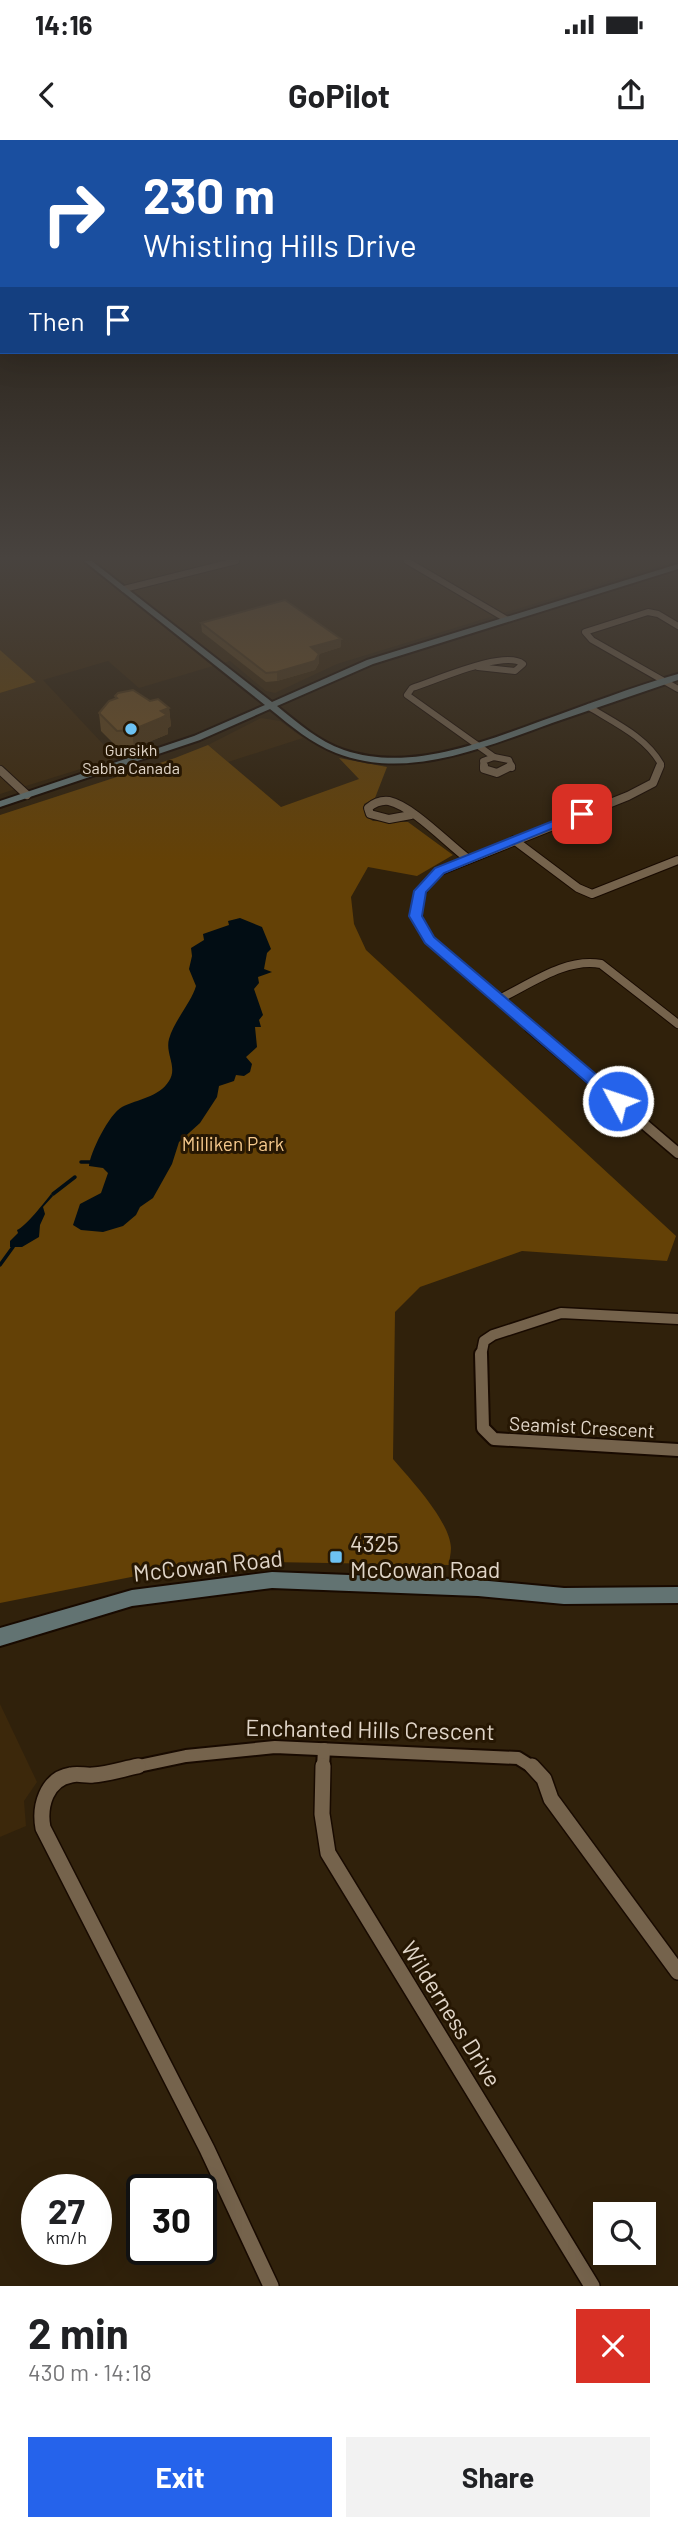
<!DOCTYPE html>
<html lang="en">
<head>
<meta charset="utf-8">
<style>
  :root { --surface:#fff; --page:#f2f2f2; --text:#202124; --muted:#757577; --accent:#2563eb }
  body { margin:0; font-family:Barlow,sans-serif; background:var(--page); color:var(--text); height:100vh; display:flex; flex-direction:column; font-size:26px; white-space:nowrap }
  * { box-sizing:border-box; margin:0 }
  p { font-size:23px; color:var(--muted) }
  .icon { flex:none; width:38px; height:38px; fill:none; stroke:currentColor; stroke-width:2; stroke-linecap:round; stroke-linejoin:round }
  .map { position:relative; height:2146px; overflow:hidden }
  .sheet { display:flex; flex-direction:column; background:var(--surface); flex:1 }
  .sheet>* { flex:none }
  .guide { position:absolute; left:0px; top:0px; width:679px; height:214px; box-shadow:0 7px 28px #0002; background:#1a4fa0; color:#fff; overflow:hidden }
  .fabs { position:absolute; left:593px; top:2062px; display:grid; gap:14px }
  .fabs a { display:grid; place-items:center; width:63px; height:63px; border-radius:0px; background:var(--surface); box-shadow:0 7px 28px #0002; font-size:35px }
  .speed { position:absolute; left:21px; top:2034px; display:flex; gap:14px; font-size:35px; font-weight:700; text-align:center }
  .speed>* { display:grid; place-content:center; width:91px; height:91px; border-radius:50%; background:var(--surface); box-shadow:0 7px 28px #0002; line-height:1 }
  .speed small { font-size:18px; font-weight:400 }
  .speed .limit { border:4px solid #111; border-radius:10px; background:#fff; color:#111 }
  .pin { position:absolute; display:grid; place-items:center; width:60px; height:60px; color:#fff; margin:-30px; border-radius:14px; box-shadow:0 4px 10px #0006 }
  .me { position:absolute; width:77px; margin:-38px; rotate:310deg; stroke-linejoin:round; filter:drop-shadow(0 0 5px #0008) }
  .turn { display:flex; align-items:center; gap:24px; height:147px; padding:0 28px; font-size:32px }
  .turn .icon { width:91px; height:91px; stroke-width:2.5 }
  .turn b { display:block; font-size:49px; line-height:60px }
  .then { display:flex; align-items:center; height:66px; padding:0 28px; background:#0003; gap:14px; font-size:26px }
  .round { display:grid; place-items:center; flex:none; width:74px; height:74px; border-radius:0px; background:var(--page) }
  .head { display:flex; align-items:center; justify-content:space-between; height:119px; padding:0 28px }
  h1 { font-size:42px; font-weight:700; line-height:52px }
  .button { display:flex; gap:14px; margin-top:auto; padding:14px 28px }
  .button a { flex:1; height:80px; border-radius:0px; background:var(--accent); color:#fff; font-size:28px; font-weight:700; line-height:80px; text-align:center }
  .button a+a { background:var(--page); color:var(--text) }
  .status { display:flex; justify-content:space-between; align-items:center; height:49px; padding:0 35px; background:var(--surface); direction:ltr }
  .status svg { height:19px; fill:currentColor }
  header { display:flex; justify-content:space-between; align-items:center; height:91px; padding:0 28px; background:var(--surface); font-size:32px; font-weight:700 }
  .map>svg:first-child { display:block }
  .built { fill:#3c280b }
  .green { fill:#644106 }
  .water { fill:#020d14 }
  .lines { fill:none; stroke-linecap:round; stroke-linejoin:round }
  .stream { stroke:#020d14; stroke-width:3.5 }
  .street-far4-casing { stroke:#180a00; stroke-width:8 }
  .street-far3-casing { stroke:#180a00; stroke-width:10 }
  .street-far2-casing { stroke:#180a00; stroke-width:13 }
  .street-far1-casing { stroke:#180a00; stroke-width:16 }
  .street-casing { stroke:#180a00; stroke-width:18 }
  .secondary-casing { stroke:#180a00; stroke-width:4 }
  .street-far4 { stroke:#75634c; stroke-width:6 }
  .street-far3 { stroke:#75634c; stroke-width:8 }
  .street-far2 { stroke:#75634c; stroke-width:10 }
  .street-far1 { stroke:#75634c; stroke-width:12 }
  .street { stroke:#75634c; stroke-width:15 }
  .secondary { fill:#627372; fill-rule:evenodd }
  .wall { fill:#5f451e }
  .shaded-wall { fill:#4e3818 }
  .building { fill:#6f5023; stroke:#4e3818; stroke-width:2 }
  .route { fill:#2563eb; stroke:#184099; stroke-width:2 }
  .poi-dot { fill:#6dc2f3; stroke:#261703; stroke-width:2.5 }
  .labels { text-anchor:middle; stroke-width:6; stroke-linejoin:round; paint-order:stroke }
  .far-poi-label { font-size:16px; fill:#e1d6c9; stroke:#261703 }
  .park-label { font-size:19px; fill:#f6c98d; stroke:#261703 }
  .street-label { font-size:19px; fill:#e1d6c9; stroke:#261703 }
  .near-poi-label { font-size:23px; fill:#e1d6c9; stroke:#261703; text-anchor:start }
  .near-street-label { font-size:23px; fill:#e1d6c9; stroke:#261703 }
</style>
</head>
<body>
<div class="status"><b>14:16</b><svg viewBox="0 0 49 12"><path d="M0 12V9h3v3zM5 12V6h3v6zM10 12V3h3v9zM15 12V0h3v12zM26 1h20v11H26zM47 4h2v5h-2z"/></svg></div>
<header><svg class="icon" aria-label="back" viewBox="0 0 24 24"><path d="M15 5l-7 7 7 7"/></svg>GoPilot<svg class="icon" aria-label="share" viewBox="0 0 24 24"><path d="M12 15V3M7 8l5-5 5 5M5 13v7h14v-7"/></svg></header>
<div class="map">
<svg width="678" height="2146" viewBox="0 0 678 2146">
  <rect width="100%" height="100%" fill="#30210b"/>
  <!-- built -->
  <g class="built">
    <polygon points="0,421 674,421 337,524 275,553 266,551 230,521 139,548 108,521 43,540 116,618 0,654 0,553 35,542 0,510"/>
    <polygon points="261,578 280,581 303,598 228,622 208,605"/>
    <polygon points="0,1564 37,1642 24,1661 26,1686 0,1697"/>
  </g>
  <!-- green -->
  <g class="green">
    <polygon points="0,510 36,542 0,553"/>
    <path d="M208 605 281 667 359 639 339 618 387 627 375 658 364 664 365 676 373 681 408 682 453 715 417 736 368 727 351 757 354 784 366 810 676 1096 667 1121 522 1111 420 1147 395 1172 393 1319C410 1339 450 1381 451 1408 451 1414 449 1420 449 1425L212 1421 0 1463V675L175 618Z"/>
  </g>
  <!-- water -->
  <g class="water">
    <path d="M240 778 262 787 271 809 267 813 264 829 272 832 258 837 259 843 254 849 263 875 259 880 261 887H255L257 907 246 917 252 924 250 932 244 936 236 935 234 941 219 946 217 957 200 983 179 1002 172 1024 153 1058 140 1067 136 1075 123 1086 103 1092 81 1090 73 1085 80 1064 101 1053 108 1033 103 1028 89 1026C90 1013 109 974 122 967 138 959 159 957 169 941 178 927 165 914 169 899 174 881 192 861 196 846L189 829 192 816 191 808 204 800 203 794 229 785 228 781Z"/>
    <path d="M51 1054 53 1056 43 1067 45 1074 40 1085 39 1097 22 1107H10V1101L18 1093 17 1090C25 1087 45 1062 51 1054Z"/>
  </g>
  <g class="lines">
    <!-- stream -->
    <g class="stream">
      <polyline points="81,1022 90,1022"/>
      <polyline points="53,1054 75,1037"/>
      <polyline points="0,1125 13,1107"/>
    </g>
    <defs>
      <g id="street-far4">
        <polyline points="407,421 506,479"/>
        <polyline points="124,449 236,421"/>
        <polyline points="678,486 658,474 648,472 585,492 592,500 678,549"/>
        <path d="M478 527 515 531 523 524C505 509 435 541 412 548L407 555 494 617"/>
        <path d="M589 567C615 583 646 597 661 624L659 628"/>
        <polyline points="484,628 483,621 494,617 509,620 512,628"/>
      </g>
      <g id="street-far3">
        <polyline points="484,626 484,629 497,633 511,626"/>
        <polyline points="0,630 27,655"/>
        <path d="M411 675 389 679 370 674 368 668C374 663 381 660 389 661 412 666 447 703 467 718"/>
        <polyline points="514,700 578,748 592,754 678,720"/>
        <path d="M499 859C529 845 566 817 601 824L678 884"/>
        <path d="M532 888 429 800C410 774 415 751 440 731L628 656 653 643 660 626"/>
      </g>
      <g id="street-far2">
        <polyline points="530,887 678,1013"/>
        <polyline points="481,1216 484,1201 493,1195 561,1173 678,1179"/>
      </g>
      <g id="street-far1">
        <polyline points="481,1214 483,1288 494,1299 678,1310"/>
        <polyline points="129,1628 186,1616 275,1607 518,1618 534,1628"/>
        <polyline points="323,1628 324,1609"/>
      </g>
      <g id="street">
        <path d="M138 1626C123 1629 108 1634 93 1635 86 1636 78 1633 71 1635 46 1639 39 1667 43 1688L207 2009 271 2146"/>
        <polyline points="323,1626 322,1674 328,1713 592,2146"/>
        <polyline points="532,1626 544,1639 551,1659 678,1832"/>
      </g>
      <g id="secondary">
        <path d="M84 421H92L272 562 367 520 678 424V429L373 524 277 566C298 583 318 601 344 610 409 632 480 603 541 581 586 565 632 547 678 534V540C636 554 594 569 552 583 485 607 407 641 336 613 311 603 291 586 270 569L200 600 0 667V661L194 596 265 565Z"/>
        <polygon points="272,1432 478,1440 564,1448 678,1447 678,1463 564,1464 478,1456 272,1448 132,1466 0,1506 0,1488 132,1450"/>
      </g>
    </defs>
    <!-- street-far4 casing -->
    <use href="#street-far4" class="street-far4-casing"/>
    <!-- street-far3 casing -->
    <use href="#street-far3" class="street-far3-casing"/>
    <!-- street-far2 casing -->
    <use href="#street-far2" class="street-far2-casing"/>
    <!-- street-far1 casing -->
    <use href="#street-far1" class="street-far1-casing"/>
    <!-- street casing -->
    <use href="#street" class="street-casing"/>
    <!-- secondary casing -->
    <use href="#secondary" class="secondary-casing"/>
    <!-- street-far4 -->
    <use href="#street-far4" class="street-far4"/>
    <!-- street-far3 -->
    <use href="#street-far3" class="street-far3"/>
    <!-- street-far2 -->
    <use href="#street-far2" class="street-far2"/>
    <!-- street-far1 -->
    <use href="#street-far1" class="street-far1"/>
    <!-- street -->
    <use href="#street" class="street"/>
    <!-- secondary -->
    <use href="#secondary" class="secondary"/>
  </g>
  <!-- wall -->
  <g class="wall">
    <polygon points="201,483 341,507 319,514 319,523 315,530 277,541 266,542 202,492"/>
    <polygon points="115,556 150,561 169,568 171,586 168,588 168,594 134,608 119,609 101,591 99,573 115,559"/>
  </g>
  <!-- shaded-wall -->
  <g class="shaded-wall">
    <polygon points="341,499 341,507 319,514 319,523 315,530 277,541 277,532 311,507"/>
    <polygon points="169,568 171,586 168,588 168,594 134,608 132,590 161,571"/>
  </g>
  <!-- building -->
  <g class="building">
    <polygon points="285,460 341,499 311,507 319,514 315,521 277,532 266,533 201,483"/>
    <polygon points="133,550 150,561 158,559 169,568 161,571 167,575 161,578 132,590 117,591 99,573 109,561 117,558 115,556 118,553"/>
  </g>
  <!-- sky -->
  <linearGradient id="sky" x2="0" y2="1"><stop stop-color="#1a1206"/><stop offset="0.58" stop-color="#48433f"/><stop offset="1" stop-color="#48433f" stop-opacity="0"/></linearGradient>
  <rect width="678" height="721" fill="url(#sky)"/>
  <!-- route -->
  <polygon class="route" points="578,671 588,674 444,733 426,752 422,776 434,797 624,958 626,961 618,966 613,965 425,803 409,776 414,751 435,728"/>
  <!-- markers -->
  <g class="poi-dot">
    <circle cx="131" cy="589" r="7"/>
    <rect x="329" y="1410" width="14" height="14" rx="3.5"/>
  </g>
  <g class="labels">
    <!-- far-poi labels -->
    <g class="far-poi-label">
      <text x="131" y="616">Gursikh<tspan x="131" dy="18">Sabha Canada</tspan></text>
    </g>
    <!-- park labels -->
    <g class="park-label">
      <text x="233" y="1011">Milliken Park</text>
    </g>
    <!-- street labels -->
    <g class="street-label">
      <text transform="translate(582 1287) rotate(3)" y="7">Seamist Crescent</text>
    </g>
    <!-- near-poi labels -->
    <g class="near-poi-label">
      <text x="350" y="1412">4325<tspan x="350" dy="26">McCowan Road</tspan></text>
    </g>
    <!-- near-street labels -->
    <g class="near-street-label">
      <text transform="translate(208 1426) rotate(-6)" y="8">McCowan Road</text>
      <text transform="translate(370 1590) rotate(1)" y="8">Enchanted Hills Crescent</text>
      <text transform="translate(451 1874) rotate(58)" y="8">Wilderness Drive</text>
    </g>
  </g>
</svg>
<div class="fabs">
<a><svg class="icon" aria-label="search" viewBox="0 0 24 24"><circle cx="10" cy="10" r="6"/><path d="M15 15l6 6"/></svg></a>
</div>
<div class="speed"><div>27<small>km/h</small></div><div class="limit">30</div></div>
<div class="pin" style="left:582px;top:674px;background:#d93025"><svg class="icon" aria-label="arrive" viewBox="0 0 24 24"><path d="M6 21V4h12l-3 4 3 4H6"/></svg></div>
<svg class="me" style="left:618px;top:961px" viewBox="-20 -20 40 40"><circle r="17" fill="#2563eb" stroke="#fff" stroke-width="3"/><path d="M0-11L8 9 0 5-8 9z" fill="#fff"/></svg>
<div class="guide">
<div class="turn"><svg class="icon" aria-label="right" viewBox="0 0 24 24"><path d="M7 20v-9h11M14 6l5 5-5 5"/></svg><div><b>230 m</b>Whistling Hills Drive</div></div>
<div class="then">Then<svg class="icon" aria-label="arrive" viewBox="0 0 24 24"><path d="M6 21V4h12l-3 4 3 4H6"/></svg></div>
</div>
</div>
<section class="sheet">
<div class="head"><div><h1>2 min</h1><p>430 m · 14:18</p></div><a class="round" style="background:#d93025;color:#fff"><svg class="icon" aria-label="close" viewBox="0 0 24 24"><path d="M6 6l12 12M18 6L6 18"/></svg></a></div>
<div class="button"><a>Exit</a><a>Share</a></div>
</section>
</body>
</html>
